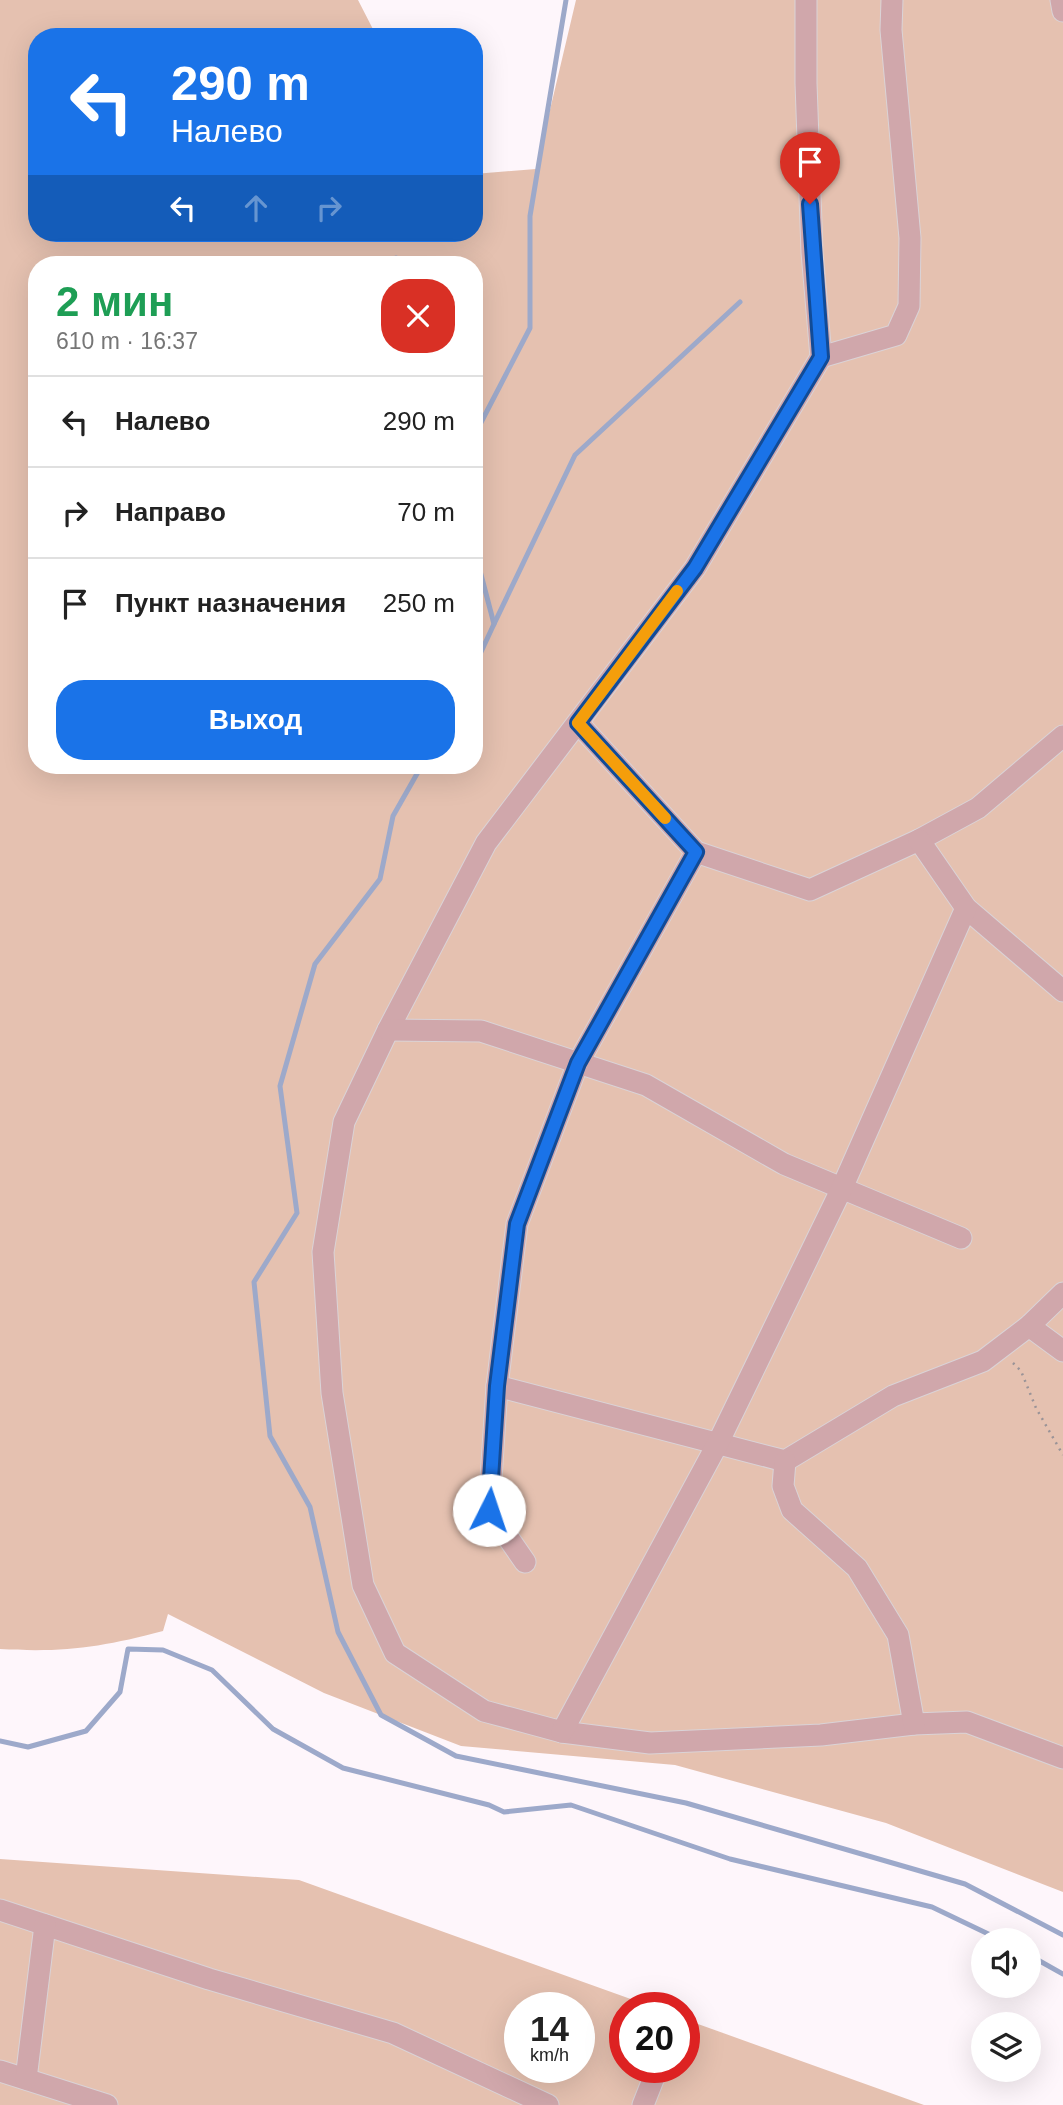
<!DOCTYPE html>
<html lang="ru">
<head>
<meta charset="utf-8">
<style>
  :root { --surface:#fff; --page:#f2f2f2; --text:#222; --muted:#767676; --line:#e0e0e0; --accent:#1a73e8 }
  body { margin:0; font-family:Helvetica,sans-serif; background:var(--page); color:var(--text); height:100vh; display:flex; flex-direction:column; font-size:26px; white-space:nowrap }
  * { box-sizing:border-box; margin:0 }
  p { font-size:23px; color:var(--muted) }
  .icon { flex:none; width:38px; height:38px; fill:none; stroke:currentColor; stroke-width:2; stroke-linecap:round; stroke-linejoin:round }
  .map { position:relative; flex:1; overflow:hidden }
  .side { position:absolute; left:28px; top:256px; width:455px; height:518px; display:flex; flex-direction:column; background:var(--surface); border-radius:28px; box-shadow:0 7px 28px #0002 }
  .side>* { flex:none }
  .banner { position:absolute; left:28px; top:28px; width:455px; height:214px; border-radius:28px; box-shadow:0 7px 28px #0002; background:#1a73e8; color:#fff; overflow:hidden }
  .fabs { position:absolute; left:971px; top:1928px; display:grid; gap:14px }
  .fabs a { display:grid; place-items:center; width:70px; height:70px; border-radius:50%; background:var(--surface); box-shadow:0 7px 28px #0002; font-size:35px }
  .speed { position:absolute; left:504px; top:1992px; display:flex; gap:14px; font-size:35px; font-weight:700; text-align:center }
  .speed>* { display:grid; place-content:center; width:91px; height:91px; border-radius:50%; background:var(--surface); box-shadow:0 7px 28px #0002; line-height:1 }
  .speed small { font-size:18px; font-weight:400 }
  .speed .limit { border:10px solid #d22; background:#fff; color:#111 }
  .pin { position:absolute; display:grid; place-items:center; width:60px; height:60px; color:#fff; margin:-72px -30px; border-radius:50% 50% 50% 0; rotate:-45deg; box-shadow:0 0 7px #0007 }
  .pin .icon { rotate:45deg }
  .me { position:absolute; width:77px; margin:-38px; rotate:4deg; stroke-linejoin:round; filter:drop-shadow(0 0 5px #0008) }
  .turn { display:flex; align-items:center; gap:24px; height:147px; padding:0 28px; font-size:32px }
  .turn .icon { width:91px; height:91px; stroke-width:2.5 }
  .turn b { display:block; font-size:49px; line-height:60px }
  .lanes { display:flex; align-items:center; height:66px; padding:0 28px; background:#0003; justify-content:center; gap:35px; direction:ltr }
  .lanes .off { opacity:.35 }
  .round { display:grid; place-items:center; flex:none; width:74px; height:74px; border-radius:28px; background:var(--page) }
  .summary { display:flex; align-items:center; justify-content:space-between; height:119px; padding:0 28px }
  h1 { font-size:42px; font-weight:600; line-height:52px; color:#1e9e55 }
  .cta { display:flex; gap:14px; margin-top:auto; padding:14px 28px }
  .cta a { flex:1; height:80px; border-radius:28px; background:var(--accent); color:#fff; font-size:28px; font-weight:600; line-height:80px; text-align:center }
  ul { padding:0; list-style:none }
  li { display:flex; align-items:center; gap:21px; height:91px; padding:0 28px; border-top:2px solid var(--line) }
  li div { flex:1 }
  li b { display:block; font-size:26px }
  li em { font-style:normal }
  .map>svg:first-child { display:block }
  .green { fill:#e5c1b0; fill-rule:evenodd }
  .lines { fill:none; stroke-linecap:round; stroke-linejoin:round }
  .stream { stroke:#9da9ca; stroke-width:5 }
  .minor-casing { stroke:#dad3d7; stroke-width:23 }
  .path { stroke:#9a9397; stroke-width:2.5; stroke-dasharray:2 5; stroke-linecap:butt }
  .minor { stroke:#d0a7ab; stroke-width:21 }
  .route-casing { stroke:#114b97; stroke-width:18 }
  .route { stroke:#1a73e8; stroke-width:12 }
  .slow { stroke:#f59e0b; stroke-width:12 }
</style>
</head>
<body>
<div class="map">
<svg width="1063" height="2105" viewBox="0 0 1063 2105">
  <rect width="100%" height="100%" fill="#fef6fb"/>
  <!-- green -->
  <g class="green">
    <path d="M0 0H358L377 37H37V233H474V174L536 169 576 0H1063V1892L886 1823 675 1765 461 1746 324 1693 168 1614 163 1631C103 1647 63 1653 0 1649ZM37 264H474V765H37Z"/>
    <path d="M0 1859 299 1880 653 2007H625V2067H684V2019L924 2105H0ZM520 2007H579V2067H520Z"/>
  </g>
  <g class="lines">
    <!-- stream -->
    <g class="stream">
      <polyline points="396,258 396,264"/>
      <polyline points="474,436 530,328 530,216 566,0"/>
      <polyline points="474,548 494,624 474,667"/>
      <polyline points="494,624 575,455 740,302"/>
      <polyline points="422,765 393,816 380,879 315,964 280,1086 297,1213 254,1282 270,1436 310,1507 338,1632 381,1715 456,1756 686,1803 965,1884 1063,1935"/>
      <polyline points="0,1741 28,1747 86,1731 120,1692 128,1649 163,1650 212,1670 273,1729 343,1768 489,1805 504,1812 571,1805 730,1859 932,1907 1003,1941"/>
      <polyline points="1029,1955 1063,1974"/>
    </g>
    <defs>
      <g id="minor">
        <polyline points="806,0 806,83 812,252 821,357 695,568 486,843 388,1030 344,1122 323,1252 332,1393 363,1585 395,1653 484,1711 562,1732 650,1743 821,1735 914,1724 967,1722 1063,1758"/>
        <polyline points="1061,0 1063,11"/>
        <polyline points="821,357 896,335 909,306 910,238 891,30 892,0"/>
        <polyline points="578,723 696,852 810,890 919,840 978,808 1063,736"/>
        <polyline points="919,840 966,908 1063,991"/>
        <polyline points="388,1030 481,1031 646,1085 784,1164 961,1238"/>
        <polyline points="1029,1326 1063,1351"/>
        <polyline points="497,1386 785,1461 893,1396 983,1361 1029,1326 1063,1293"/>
        <polyline points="785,1461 783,1486 792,1510 857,1568 898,1635 914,1724"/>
        <polyline points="525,1562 489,1510 497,1386 517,1224 578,1063 696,852"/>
        <polyline points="562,1732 718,1443 842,1188 966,908"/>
        <polyline points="0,1910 209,1979 393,2033 548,2105"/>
        <polyline points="0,2071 107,2105"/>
        <polyline points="26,2079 45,1925"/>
        <polyline points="643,2105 658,2067"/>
      </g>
    </defs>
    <!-- minor casing -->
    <use href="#minor" class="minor-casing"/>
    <!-- path -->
    <polyline class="path" points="1013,1363 1021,1371 1036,1408 1063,1455"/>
    <!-- minor -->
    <use href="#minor" class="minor"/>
  </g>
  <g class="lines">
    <defs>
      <polyline id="route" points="489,1510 497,1386 517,1224 578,1063 696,852 578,723 695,568 821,357 810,204"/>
    </defs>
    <!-- route casing -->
    <use href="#route" class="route-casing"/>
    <!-- route -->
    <use href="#route" class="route"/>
    <!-- slow -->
    <polyline class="slow" points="665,818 578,723 677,591"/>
  </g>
</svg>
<div class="fabs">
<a><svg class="icon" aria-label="sound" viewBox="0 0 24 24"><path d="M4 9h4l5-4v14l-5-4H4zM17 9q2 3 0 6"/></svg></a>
<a><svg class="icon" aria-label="layers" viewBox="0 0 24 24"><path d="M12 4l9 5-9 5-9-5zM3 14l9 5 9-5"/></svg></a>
</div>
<div class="speed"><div>14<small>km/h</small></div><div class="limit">20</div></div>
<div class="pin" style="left:810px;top:204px;background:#d93025"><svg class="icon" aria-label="arrive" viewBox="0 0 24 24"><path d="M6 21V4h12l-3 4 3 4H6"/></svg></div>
<svg class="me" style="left:489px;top:1510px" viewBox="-20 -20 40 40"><circle r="19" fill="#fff"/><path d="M0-13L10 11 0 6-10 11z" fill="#1a73e8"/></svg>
<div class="banner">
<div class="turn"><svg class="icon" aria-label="left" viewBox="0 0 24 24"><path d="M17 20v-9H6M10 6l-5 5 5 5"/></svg><div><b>290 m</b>Налево</div></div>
<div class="lanes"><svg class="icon" aria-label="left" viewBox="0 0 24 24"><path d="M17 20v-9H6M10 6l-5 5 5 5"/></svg><svg class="icon off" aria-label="ahead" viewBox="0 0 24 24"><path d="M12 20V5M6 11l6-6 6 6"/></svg><svg class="icon off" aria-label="right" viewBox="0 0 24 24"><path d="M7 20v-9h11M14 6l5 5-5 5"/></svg></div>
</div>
<section class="side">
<div class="summary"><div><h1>2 мин</h1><p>610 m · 16:37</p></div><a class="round" style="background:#d93025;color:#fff"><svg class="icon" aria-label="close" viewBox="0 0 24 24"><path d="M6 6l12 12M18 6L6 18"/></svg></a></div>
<ul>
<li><svg class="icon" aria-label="left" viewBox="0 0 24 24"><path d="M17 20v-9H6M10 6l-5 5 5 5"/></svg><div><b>Налево</b></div><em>290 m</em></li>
<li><svg class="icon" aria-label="right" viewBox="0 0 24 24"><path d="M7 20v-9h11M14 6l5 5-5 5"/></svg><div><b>Направо</b></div><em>70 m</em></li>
<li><svg class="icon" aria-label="arrive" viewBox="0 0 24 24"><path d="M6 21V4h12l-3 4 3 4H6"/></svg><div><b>Пункт назначения</b></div><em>250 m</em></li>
</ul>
<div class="cta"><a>Выход</a></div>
</section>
</div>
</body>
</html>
